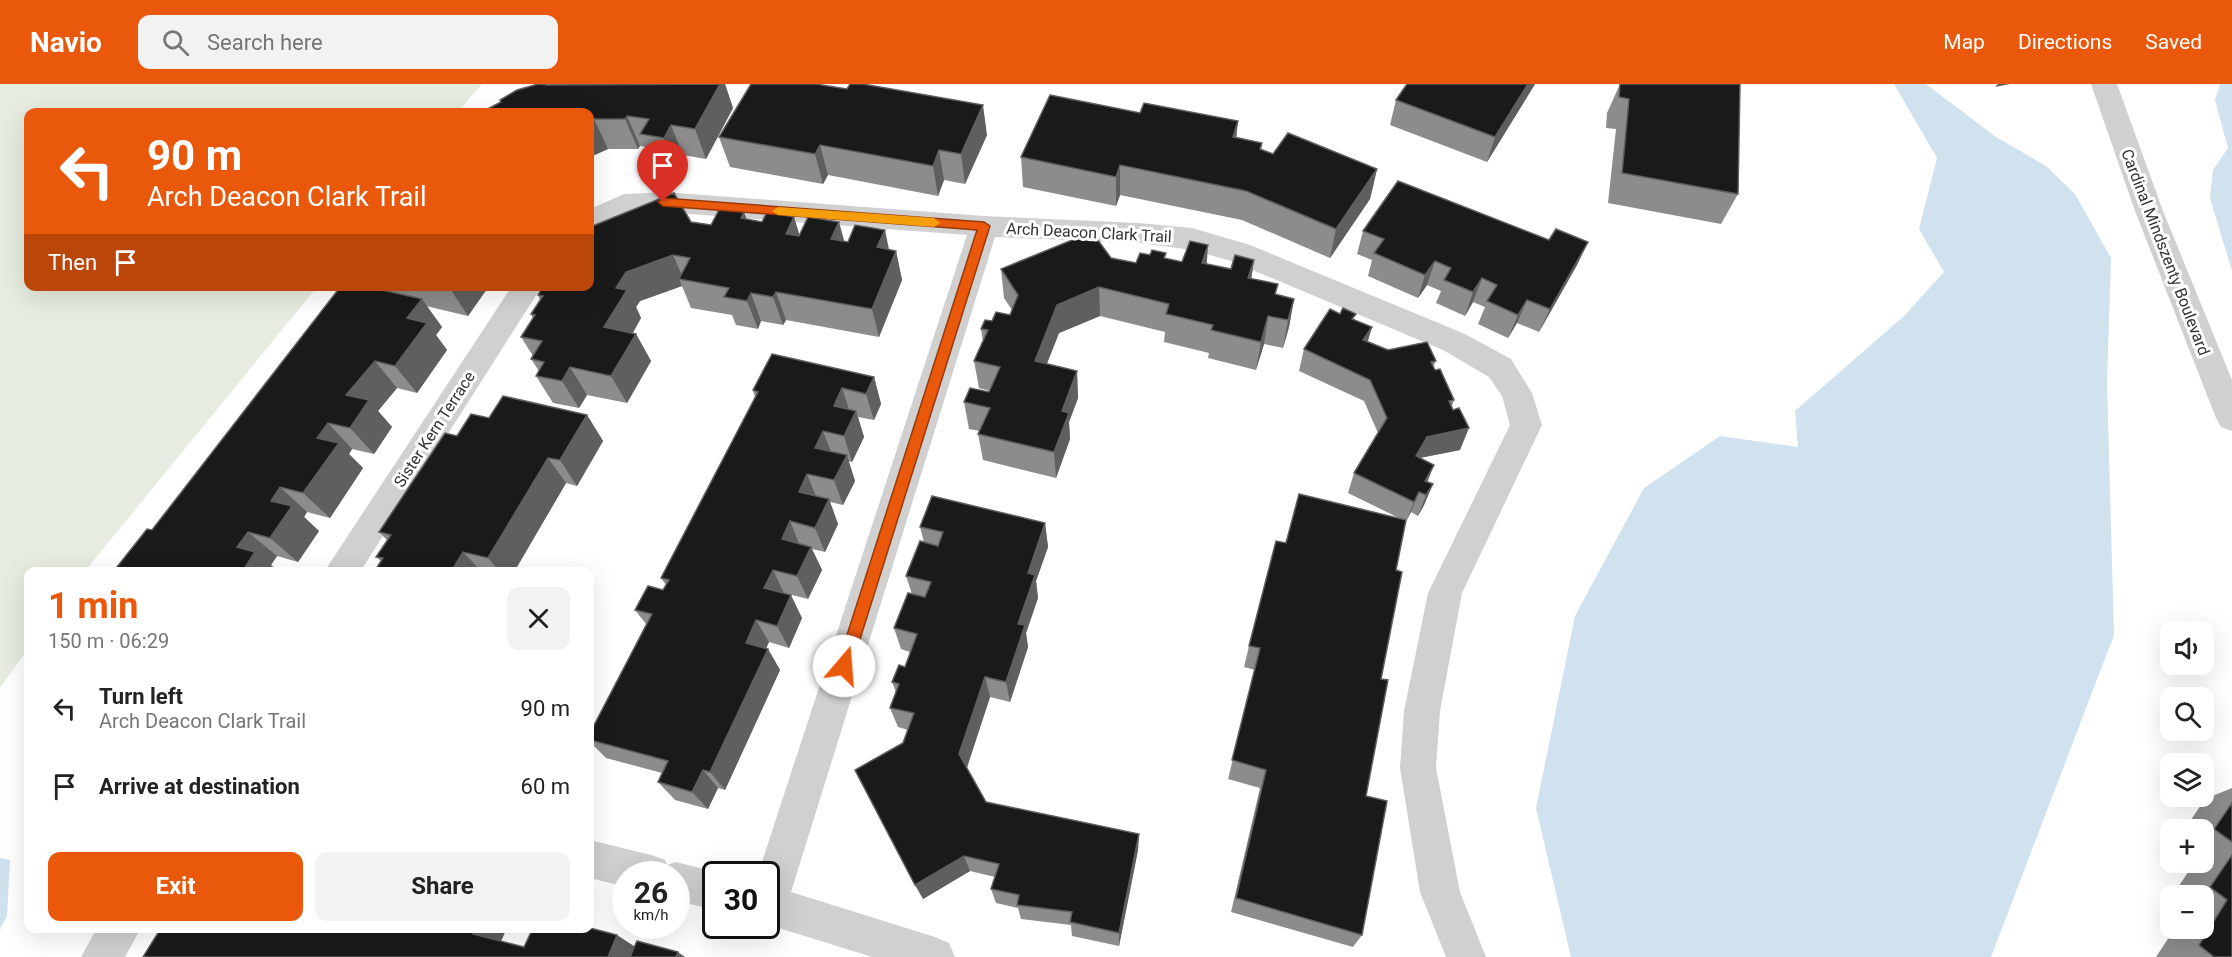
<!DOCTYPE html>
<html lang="en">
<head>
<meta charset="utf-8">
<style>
  :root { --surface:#fff; --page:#f2f2f2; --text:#222; --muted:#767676; --accent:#ea580c }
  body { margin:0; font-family:Roboto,sans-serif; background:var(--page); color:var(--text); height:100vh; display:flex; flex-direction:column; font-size:22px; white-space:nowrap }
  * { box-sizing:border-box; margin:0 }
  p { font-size:20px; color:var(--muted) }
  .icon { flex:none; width:33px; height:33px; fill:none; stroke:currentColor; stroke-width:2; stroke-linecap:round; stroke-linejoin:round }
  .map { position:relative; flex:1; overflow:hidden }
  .side { position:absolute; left:24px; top:483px; width:570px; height:366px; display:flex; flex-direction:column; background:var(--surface); border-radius:12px; box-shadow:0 6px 24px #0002 }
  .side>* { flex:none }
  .banner { position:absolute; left:24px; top:24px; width:570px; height:183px; border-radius:12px; box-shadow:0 6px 24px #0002; background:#ea580c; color:#fff; overflow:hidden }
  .buttons { position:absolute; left:2160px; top:537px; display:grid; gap:12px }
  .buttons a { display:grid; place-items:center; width:54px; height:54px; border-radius:12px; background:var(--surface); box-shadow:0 6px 24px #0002; font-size:30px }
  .speed { position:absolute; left:612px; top:777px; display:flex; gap:12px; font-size:30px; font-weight:700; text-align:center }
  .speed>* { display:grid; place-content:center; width:78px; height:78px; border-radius:50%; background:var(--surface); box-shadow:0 6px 24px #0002; line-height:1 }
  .speed small { font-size:15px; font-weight:400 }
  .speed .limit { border:3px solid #111; border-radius:9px; background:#fff; color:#111 }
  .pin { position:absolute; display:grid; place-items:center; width:51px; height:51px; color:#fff; margin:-62px -26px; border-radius:50% 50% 50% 0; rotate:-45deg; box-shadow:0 0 6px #0007 }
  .pin .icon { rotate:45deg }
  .me { position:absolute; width:66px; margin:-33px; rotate:18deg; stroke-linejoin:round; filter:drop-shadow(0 0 4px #0008) }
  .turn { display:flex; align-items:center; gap:21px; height:126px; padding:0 24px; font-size:27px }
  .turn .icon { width:78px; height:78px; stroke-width:2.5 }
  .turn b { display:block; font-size:42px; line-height:51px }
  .then { display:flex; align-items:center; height:57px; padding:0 24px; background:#0003; gap:12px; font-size:22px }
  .round { display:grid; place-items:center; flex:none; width:63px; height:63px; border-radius:12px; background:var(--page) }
  .overview { display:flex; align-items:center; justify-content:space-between; height:102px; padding:0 24px }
  h1 { font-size:36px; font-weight:700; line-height:45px; color:var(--accent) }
  .button { display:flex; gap:12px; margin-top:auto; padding:12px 24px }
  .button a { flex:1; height:69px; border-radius:12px; background:var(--accent); color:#fff; font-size:24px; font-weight:700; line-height:69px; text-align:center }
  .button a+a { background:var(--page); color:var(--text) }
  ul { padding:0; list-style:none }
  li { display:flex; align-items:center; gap:18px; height:78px; padding:0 24px }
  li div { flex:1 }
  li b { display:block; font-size:22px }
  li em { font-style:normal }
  header { display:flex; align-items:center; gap:36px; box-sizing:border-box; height:84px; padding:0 30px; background:var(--accent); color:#fff }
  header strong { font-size:28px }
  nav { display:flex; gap:33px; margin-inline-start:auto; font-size:21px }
  .search { width:420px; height:54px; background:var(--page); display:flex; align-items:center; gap:15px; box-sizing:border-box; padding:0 21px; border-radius:12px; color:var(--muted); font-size:22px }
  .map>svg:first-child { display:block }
  .green { fill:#e6ecdf }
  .water { fill:#cfe2ee }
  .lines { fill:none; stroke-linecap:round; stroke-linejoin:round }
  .minor { fill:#d0d0d0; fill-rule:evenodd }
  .wall { fill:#8c8c8c }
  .shaded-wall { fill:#5f5f5f }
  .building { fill:#1a1a1a; stroke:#5f5f5f; stroke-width:1.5 }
  .route { fill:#ea580c; stroke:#983908; stroke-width:1.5 }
  .slow { fill:#f59e0b }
  .labels { text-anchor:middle; stroke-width:6; stroke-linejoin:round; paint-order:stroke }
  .street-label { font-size:16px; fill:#333; stroke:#fff }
</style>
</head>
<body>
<header>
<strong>Navio</strong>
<div class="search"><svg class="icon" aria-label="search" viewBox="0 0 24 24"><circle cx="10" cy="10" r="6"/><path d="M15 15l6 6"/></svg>Search here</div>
<nav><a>Map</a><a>Directions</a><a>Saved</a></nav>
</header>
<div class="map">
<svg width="2232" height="873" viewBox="0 0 2232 873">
  <rect width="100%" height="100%" fill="#fff"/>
  <!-- green -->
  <polygon class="green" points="0,0 482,0 458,28 28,28 28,202 317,203 85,487 28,488 28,565 0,604"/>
  <!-- water -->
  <g class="water">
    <polygon points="1894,0 1926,0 1996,53 2046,82 2075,110 2111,174 2107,299 2114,551 1991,873 1571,873 1536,724 1575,532 1644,404 1720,352 1798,363 1795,327 1904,232 1944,188 1919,145 1937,74"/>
    <polygon points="2220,0 2232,0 2232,187 2210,114 2213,86 2228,64 2215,16"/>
    <polygon points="0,774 10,776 7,832 0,846"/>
  </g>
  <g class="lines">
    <!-- minor -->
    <g class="minor">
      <polygon points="2091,0 2117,0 2163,127 2232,296 2232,347 2221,343 2216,334 2135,127"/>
      <polygon points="664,108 984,132 1139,139 1192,144 1250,161 1465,250 1511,275 1532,309 1542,341 1462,509 1440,627 1436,684 1460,808 1486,873 1446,873 1420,808 1400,684 1404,627 1428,509 1510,341 1502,312 1489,293 1443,266 1231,177 1192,166 1139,159 995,153 791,808 935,853 949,859 955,873 872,873 766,840 766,790 758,790 967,151 664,128 628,130 590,147 590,125 624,110"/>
      <polygon points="512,202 542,202 360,488 324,488"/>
      <polygon points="590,756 651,771 665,776 667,781 676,778 723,790 716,790 716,826 676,817 676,790 626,790 626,803 590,794"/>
      <polygon points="97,844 141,844 125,873 81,873"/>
    </g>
  </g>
  <!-- wall -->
  <g class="wall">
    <polygon points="550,0 725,0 733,24 706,75 683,71 676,84 653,80 646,63 640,62 638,65 608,65 590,73 590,28 548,1"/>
    <polygon points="1407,0 1535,0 1487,78 1390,41 1396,16"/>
    <polygon points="1620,0 1740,0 1738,110 1721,140 1608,119 1616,45 1606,44 1607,29"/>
    <polygon points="987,51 965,100 944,96 938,112 828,91 823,100 730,83 719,53"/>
    <polygon points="1237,53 1262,59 1261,66 1273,70 1377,85 1370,115 1330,174 1242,136 1120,111 1116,122 1023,103 1021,73"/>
    <polygon points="744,128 746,135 800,151 844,157 896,167 902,196 879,253 786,236 783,241 761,237 758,245 736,241 732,231 691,224 682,202 640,217 636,223 641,234 633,249 636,250 651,277 627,319 587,311 579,324 553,319 536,292 539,287 531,275 533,272 521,253 533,234 531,230 540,216 538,211 590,202 691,138 711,141"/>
    <polygon points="1363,147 1549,156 1588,158 1577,181 1539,248 1517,239 1508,254 1478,240 1485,223 1473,218 1465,232 1436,219 1441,207 1427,201 1418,214 1368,192 1372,176 1357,170"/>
    <polygon points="1150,171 1182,178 1207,180 1231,185 1254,176 1251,195 1276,210 1294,215 1289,243 1283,264 1264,260 1256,286 1208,274 1209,269 1164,258 1165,248 1100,232 1059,249 1047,280 1077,287 1078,314 1069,338 1070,355 1056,394 983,376 978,350 980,347 969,345 964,318 989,308 990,307 979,304 974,277 983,258 981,245 992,237 1010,231 1012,226 1004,214 1001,185 1111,174 1136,179"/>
    <polygon points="371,202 489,202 468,232 426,222 442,243 436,251 447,266 417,309 397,304 378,327 392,343 374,370 352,365 349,370 363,384 330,434 307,428 304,433 319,447 298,478 277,472 271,481 152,446 373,204"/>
    <polygon points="1354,236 1372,243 1368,257 1388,266 1436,277 1433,283 1454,316 1452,322 1460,366 1420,374 1434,381 1427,398 1433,400 1424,421 1418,432 1411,428 1406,437 1396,486 1366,712 1362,851 1353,863 1231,828 1260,704 1228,695 1255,586 1244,583 1249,562 1286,459 1399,434 1348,409 1354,389 1378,349 1364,317 1299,287 1304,265"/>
    <polygon points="874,293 881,320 874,336 858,333 864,353 852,378 848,377 855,397 843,421 830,418 838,440 825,468 812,465 822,486 808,515 784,509 802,534 789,564 769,558 766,564 768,565 780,586 725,706 718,704 708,725 675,716 658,698 662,689 606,674 590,658 590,649 646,540 635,526 663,506 666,501 661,494 755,313 753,306"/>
    <polygon points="587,331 603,357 577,402 566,399 514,488 374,488 381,477 376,473 387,456 379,448 457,352 489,334"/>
    <polygon points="1045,439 1048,463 1036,497 1038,514 1026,549 1028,563 1010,618 990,613 967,684 986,718 1139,750 1138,766 1119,862 1072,852 1071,841 1021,835 1018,824 996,819 991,805 995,793 970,787 923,815 903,659 908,646 898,643 890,624 896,608 892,598 905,583 910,568 901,565 894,544 912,510 906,492 924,458 920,443"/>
    <polygon points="2232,704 2232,873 2156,873 2175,844 2204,844 2204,812 2172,812 2195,778 2204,778 2204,746 2184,746 2205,715"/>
  </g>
  <!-- shaded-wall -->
  <g class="shaded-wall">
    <polygon points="720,0 725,0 733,24 706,75 695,45"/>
    <polygon points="1528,0 1535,0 1487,78 1495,53"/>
    <polygon points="1998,0 2010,0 1995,3"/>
    <polygon points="983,21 987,51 965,100 961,70"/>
    <polygon points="627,32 640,62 638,65 625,35"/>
    <polygon points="594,35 608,65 590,73 590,37"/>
    <polygon points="1238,37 1235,67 1233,53"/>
    <polygon points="671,41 683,71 676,84 664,54"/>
    <polygon points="820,61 828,91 823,100 815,70"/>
    <polygon points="939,66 944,96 938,112 933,82"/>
    <polygon points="1120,81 1120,111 1116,122 1116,93"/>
    <polygon points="1377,85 1370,115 1330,174 1336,145"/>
    <polygon points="744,128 754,157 741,134"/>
    <polygon points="794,133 803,162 786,150"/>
    <polygon points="839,138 847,167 831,155"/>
    <polygon points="885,146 891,175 877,163"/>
    <polygon points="1588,158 1577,181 1539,248 1550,225"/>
    <polygon points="1208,161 1206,190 1202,179"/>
    <polygon points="896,167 902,196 879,253 872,225"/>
    <polygon points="673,171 684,196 679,195 682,202 640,217 636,223 641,234 620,271 604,243 616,204 626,188"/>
    <polygon points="1254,176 1250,204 1248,194"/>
    <polygon points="1435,177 1427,201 1418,214 1425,191"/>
    <polygon points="1482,194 1473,218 1465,232 1473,208"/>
    <polygon points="449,202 489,202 468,232 449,203"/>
    <polygon points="1099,203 1100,232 1059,249 1037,304 1035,277 1057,221"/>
    <polygon points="776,208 786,236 783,241 773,213"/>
    <polygon points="751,209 761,237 758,245 747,217"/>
    <polygon points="422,215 442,243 436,251 447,266 417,309 395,282 407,234"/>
    <polygon points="1294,215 1289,243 1283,264 1288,236"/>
    <polygon points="1527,216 1517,239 1508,254 1518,231"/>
    <polygon points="1268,232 1264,260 1256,286 1261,258"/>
    <polygon points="1372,243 1365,266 1363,256"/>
    <polygon points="636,250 651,277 627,319 611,292"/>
    <polygon points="375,277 397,304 378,327 392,343 374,370 350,344 346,311"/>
    <polygon points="570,283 587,311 579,324 562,297"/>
    <polygon points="1077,287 1078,314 1069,338 1070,355 1056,394 1054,368 1062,327"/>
    <polygon points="874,293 881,320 874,336 866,310"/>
    <polygon points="842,304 851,331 834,322"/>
    <polygon points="856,327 864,353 852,378 844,352"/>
    <polygon points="587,331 603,357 577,402 560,376"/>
    <polygon points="328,339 352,365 349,370 363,384 330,434 303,409 317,354"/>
    <polygon points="1469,344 1460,366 1419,374 1416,372 1427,353"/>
    <polygon points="823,347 833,373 815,364"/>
    <polygon points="847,371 855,397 843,421 834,396"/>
    <polygon points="548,374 566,399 514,488 500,488 488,474"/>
    <polygon points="1434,381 1426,401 1425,397"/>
    <polygon points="807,390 817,415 799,408"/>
    <polygon points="1433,400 1424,421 1418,432 1426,411"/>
    <polygon points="280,403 307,428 304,433 319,447 298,478 270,454 271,417"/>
    <polygon points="1419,408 1411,428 1406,438 1414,418"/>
    <polygon points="829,415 838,440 825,468 815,444"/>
    <polygon points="790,437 800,462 782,455"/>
    <polygon points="1045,439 1048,463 1036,497 1038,514 1026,549 1028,563 1010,618 1006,598 1028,489"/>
    <polygon points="248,448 277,472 271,481 279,488 242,488 237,463"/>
    <polygon points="811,463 822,486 808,515 797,492"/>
    <polygon points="463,468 482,488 451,488"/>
    <polygon points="773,486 784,509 764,504"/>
    <polygon points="791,511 802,534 789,564 777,542"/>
    <polygon points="756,536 769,558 759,580 746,559"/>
    <polygon points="768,565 780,586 725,706 710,688"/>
    <polygon points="985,593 990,613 965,689 959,670"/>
    <polygon points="703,686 718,704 708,725 692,708"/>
    <polygon points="1139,750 1138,766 1119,862 1119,849"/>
    <polygon points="964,772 970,787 923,815 915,801"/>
    <polygon points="476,844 507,844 499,862 473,850"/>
    <polygon points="617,851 637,864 633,873 608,873"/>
    <polygon points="678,868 685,873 676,873"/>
  </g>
  <!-- building -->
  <g class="building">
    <polygon points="538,0 548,1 720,0 695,45 671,41 664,54 640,50 649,35 627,32 625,35 594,35 590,37 590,28 482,28 501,18 500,16 517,6"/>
    <polygon points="751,0 816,0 847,5 850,0 863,0 983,21 961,70 939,66 933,82 820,61 815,70 719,53"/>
    <polygon points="1407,0 1528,0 1495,53 1396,16"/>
    <polygon points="1620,0 1740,0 1738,110 1622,89 1629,15 1619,13"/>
    <polygon points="1050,11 1140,29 1144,19 1238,37 1233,53 1262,59 1260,65 1273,70 1288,49 1377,85 1336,145 1246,107 1120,81 1116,93 1021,73"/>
    <polygon points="1398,97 1549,156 1556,145 1588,158 1550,225 1527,216 1518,231 1487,217 1497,201 1482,194 1473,208 1444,196 1451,184 1435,177 1425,191 1374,169 1384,155 1363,147"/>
    <polygon points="674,109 691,138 711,141 720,124 744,128 741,134 762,138 767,128 794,133 786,150 799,152 808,133 839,138 831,155 848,158 855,141 885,146 877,163 896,167 872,225 776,208 773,213 751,209 747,217 724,213 729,204 679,195 690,174 673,171 626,188 616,204 627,206 604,243 636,250 611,292 570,283 562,297 536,292 544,278 531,275 542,257 521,253 535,231 531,230 543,212 538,211 543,202 590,202 590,143"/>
    <polygon points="1092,148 1111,174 1136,179 1140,169 1150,171 1152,166 1166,169 1164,174 1182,178 1190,157 1208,161 1202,179 1231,185 1235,171 1254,176 1248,194 1278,200 1275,210 1294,215 1288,236 1268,232 1261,258 1211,246 1213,241 1166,230 1169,220 1099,203 1057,221 1035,277 1077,287 1062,327 1069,329 1054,368 978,350 990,324 964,318 970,304 989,308 1000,283 974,277 988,246 981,245 985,236 992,237 996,228 1010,231 1018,211 1001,185"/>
    <polygon points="341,202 365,202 422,215 407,234 427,239 395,282 375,277 346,311 369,316 350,344 328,339 317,354 339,359 303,409 280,403 271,417 292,422 270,454 248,448 237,463 255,468 242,488 113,488 147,445 152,446"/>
    <polygon points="1343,224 1356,230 1352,235 1372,243 1363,256 1388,266 1427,258 1436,277 1431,278 1435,286 1440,285 1454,316 1449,317 1453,326 1459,324 1469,344 1427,353 1416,372 1434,381 1425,397 1433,400 1426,411 1419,408 1414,418 1354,389 1387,334 1370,296 1304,265 1330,225 1340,230"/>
    <polygon points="772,270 874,293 866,310 842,304 834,322 856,327 844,352 823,347 815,364 847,371 834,396 807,390 799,408 829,415 815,444 790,437 782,455 811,463 797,492 773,486 764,504 791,511 777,542 756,536 746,559 768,565 710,688 703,686 692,708 658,698 668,677 590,656 590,649 652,530 635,526 648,502 663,506 669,496 661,494 758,308 753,306"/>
    <polygon points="503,312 587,331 560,376 548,374 488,474 463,468 451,488 374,488 383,474 376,473 391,451 379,448 445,349 457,352 471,330 489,334"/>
    <polygon points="1299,410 1406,436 1396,486 1402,488 1381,595 1388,596 1366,712 1387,717 1362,851 1236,814 1266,686 1232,676 1260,564 1249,562 1276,457 1286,459"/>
    <polygon points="932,412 1045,439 1028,489 1035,491 1018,540 1025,541 1006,598 985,593 959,670 986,718 1139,750 1119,849 1070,838 1072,828 1017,821 1019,811 991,805 999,780 964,772 915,801 855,686 903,659 914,629 890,624 899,600 892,598 899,581 905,583 917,550 894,544 908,509 925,513 931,498 906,492 920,457 938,462 943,448 920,443"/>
    <polygon points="2232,719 2232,758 2214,745"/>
    <polygon points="2232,771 2232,873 2214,873 2199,861 2227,816 2210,803"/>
    <polygon points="161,844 476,844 473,850 524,863 533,844 590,844 617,851 608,873 143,873"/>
    <polygon points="637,857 678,868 676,873 630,873"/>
  </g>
  <!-- route -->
  <polygon class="route" points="663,114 984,138 990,142 850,587 844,589 839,587 837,582 977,146 663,122 658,118"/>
  <!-- slow -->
  <polygon class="slow" points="778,123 934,134 940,139 934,143 778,131 772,127"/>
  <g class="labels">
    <!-- street labels -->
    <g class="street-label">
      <text transform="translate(1089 148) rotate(3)" y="6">Arch Deacon Clark Trail</text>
      <text transform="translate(2166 168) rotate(69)" y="6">Cardinal Mindszenty Boulevard</text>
      <text transform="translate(434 345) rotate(-57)" y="6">Sister Kern Terrace</text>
    </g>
  </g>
</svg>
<div class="buttons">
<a><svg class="icon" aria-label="sound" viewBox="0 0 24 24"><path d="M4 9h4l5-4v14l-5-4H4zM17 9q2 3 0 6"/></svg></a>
<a><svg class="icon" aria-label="search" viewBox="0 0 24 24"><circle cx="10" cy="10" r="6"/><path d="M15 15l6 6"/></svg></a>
<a><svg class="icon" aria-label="layers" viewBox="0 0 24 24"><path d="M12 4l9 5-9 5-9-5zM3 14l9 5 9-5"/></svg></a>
<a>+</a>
<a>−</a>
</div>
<div class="speed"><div>26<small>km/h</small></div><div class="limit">30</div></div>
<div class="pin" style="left:663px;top:118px;background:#d93025"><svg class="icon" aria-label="arrive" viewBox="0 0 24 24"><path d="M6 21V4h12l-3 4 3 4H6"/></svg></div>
<svg class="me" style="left:844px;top:582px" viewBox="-20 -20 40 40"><circle r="19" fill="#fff"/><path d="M0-13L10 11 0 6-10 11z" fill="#ea580c"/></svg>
<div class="banner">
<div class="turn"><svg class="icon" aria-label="left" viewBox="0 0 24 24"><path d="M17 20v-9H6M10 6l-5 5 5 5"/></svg><div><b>90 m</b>Arch Deacon Clark Trail</div></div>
<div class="then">Then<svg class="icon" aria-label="arrive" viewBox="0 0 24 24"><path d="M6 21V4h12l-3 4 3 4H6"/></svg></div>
</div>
<section class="side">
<div class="overview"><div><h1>1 min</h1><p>150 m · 06:29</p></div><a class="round"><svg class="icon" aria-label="close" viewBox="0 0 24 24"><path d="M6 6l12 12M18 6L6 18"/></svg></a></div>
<ul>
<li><svg class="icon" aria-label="left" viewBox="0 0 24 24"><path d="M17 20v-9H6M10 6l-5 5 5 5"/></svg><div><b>Turn left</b><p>Arch Deacon Clark Trail</p></div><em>90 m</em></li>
<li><svg class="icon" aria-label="arrive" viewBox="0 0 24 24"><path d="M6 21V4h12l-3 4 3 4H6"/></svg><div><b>Arrive at destination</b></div><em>60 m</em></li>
</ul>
<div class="button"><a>Exit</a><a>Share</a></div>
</section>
</div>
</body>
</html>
